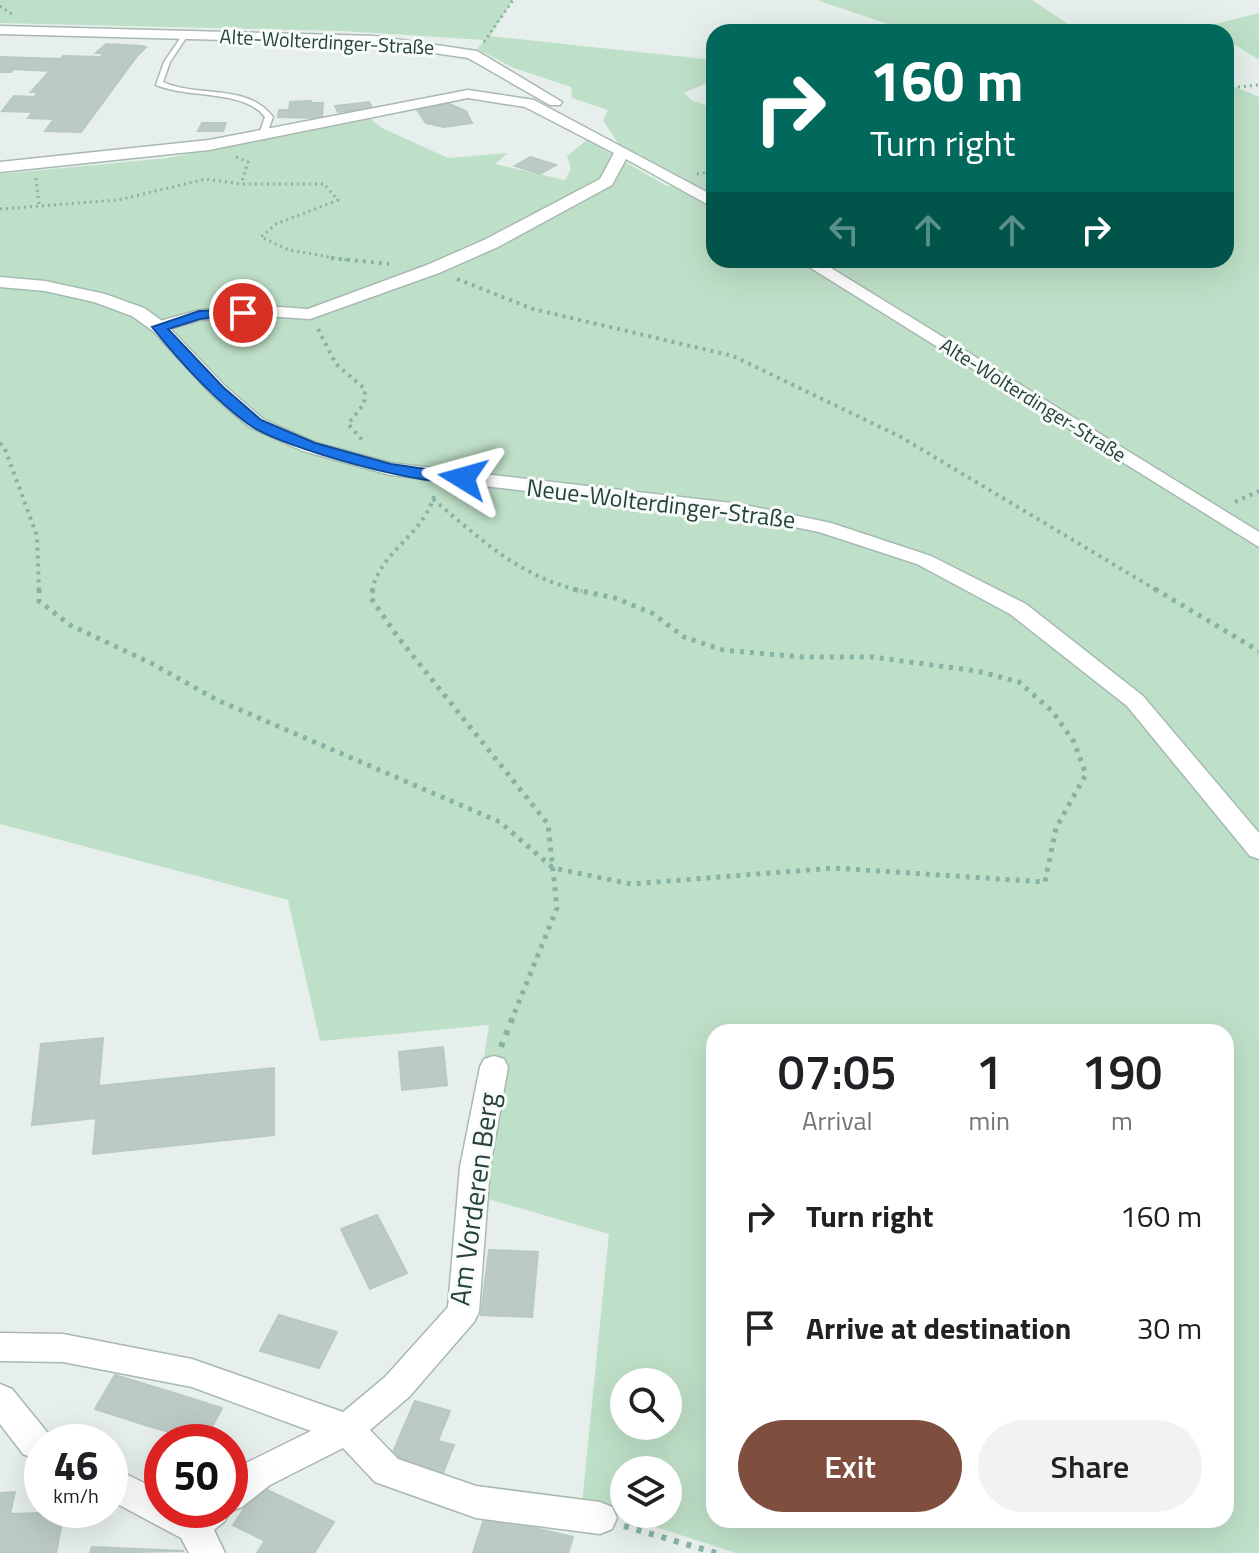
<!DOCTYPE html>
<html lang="en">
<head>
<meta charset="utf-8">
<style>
  :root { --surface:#fff; --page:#f2f2f2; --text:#202124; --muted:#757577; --accent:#7f4e3f }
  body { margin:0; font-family:"Titillium Web",sans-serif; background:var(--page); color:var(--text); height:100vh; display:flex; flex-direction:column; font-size:30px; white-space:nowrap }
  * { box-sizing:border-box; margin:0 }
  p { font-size:26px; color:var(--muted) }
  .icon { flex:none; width:44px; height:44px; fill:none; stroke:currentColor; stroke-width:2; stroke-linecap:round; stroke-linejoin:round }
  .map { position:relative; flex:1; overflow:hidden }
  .side { position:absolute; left:706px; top:1024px; width:528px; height:504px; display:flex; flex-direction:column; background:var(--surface); border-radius:24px; box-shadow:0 8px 32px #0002 }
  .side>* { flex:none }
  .guide { position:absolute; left:706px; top:24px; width:528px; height:244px; border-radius:24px; box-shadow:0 8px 32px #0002; background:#00695c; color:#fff; overflow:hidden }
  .controls { position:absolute; left:610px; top:1368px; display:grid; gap:16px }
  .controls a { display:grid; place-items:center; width:72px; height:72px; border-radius:50%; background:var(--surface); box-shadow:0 8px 32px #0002; font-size:40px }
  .speed { position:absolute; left:24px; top:1424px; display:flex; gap:16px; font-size:40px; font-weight:700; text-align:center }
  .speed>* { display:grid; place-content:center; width:104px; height:104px; border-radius:50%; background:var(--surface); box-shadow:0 8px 32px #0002; line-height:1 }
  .speed small { font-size:20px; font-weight:400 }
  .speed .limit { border:12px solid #d22; background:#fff; color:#111 }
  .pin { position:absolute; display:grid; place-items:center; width:68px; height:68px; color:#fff; margin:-34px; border:4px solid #fff; border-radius:50%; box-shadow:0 2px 8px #0007 }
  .me { position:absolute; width:88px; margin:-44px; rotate:278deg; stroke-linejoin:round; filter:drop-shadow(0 0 6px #0008) }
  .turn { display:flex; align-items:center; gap:28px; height:168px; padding:0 32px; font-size:36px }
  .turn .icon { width:104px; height:104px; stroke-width:2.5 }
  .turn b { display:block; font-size:56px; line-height:68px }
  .lanes { display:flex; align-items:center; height:76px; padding:0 32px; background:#0003; justify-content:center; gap:40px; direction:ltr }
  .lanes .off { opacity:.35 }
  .eta { display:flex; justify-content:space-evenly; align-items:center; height:136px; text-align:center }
  .eta b { font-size:48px; font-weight:600; line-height:56px }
  .action { display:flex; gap:16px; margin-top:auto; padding:16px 32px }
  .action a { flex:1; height:92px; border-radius:48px; background:var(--accent); color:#fff; font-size:32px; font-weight:600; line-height:92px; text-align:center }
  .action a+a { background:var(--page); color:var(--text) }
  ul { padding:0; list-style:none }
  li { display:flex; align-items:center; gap:24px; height:112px; padding:0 32px }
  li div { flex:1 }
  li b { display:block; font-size:30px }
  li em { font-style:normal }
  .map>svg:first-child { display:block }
  .green { fill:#bfe0c8; fill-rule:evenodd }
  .building { fill:#bbcac4; stroke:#b8c9c2; stroke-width:2 }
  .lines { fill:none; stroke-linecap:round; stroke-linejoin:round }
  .lane-casing { stroke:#a8b8b2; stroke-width:3 }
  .street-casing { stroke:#a8b8b2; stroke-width:3 }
  .secondary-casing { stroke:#a4bbb3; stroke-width:3 }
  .path-far3 { stroke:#86b3a5; stroke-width:3; stroke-dasharray:2 4; stroke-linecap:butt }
  .path-far2 { stroke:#86b3a5; stroke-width:4; stroke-dasharray:3 5; stroke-linecap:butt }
  .path-far1 { stroke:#86b3a5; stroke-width:5; stroke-dasharray:4 6; stroke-linecap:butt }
  .path { stroke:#86b3a5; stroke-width:6; stroke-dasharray:5 8; stroke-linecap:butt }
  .lane { fill:#fff; fill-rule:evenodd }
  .street { fill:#fff; fill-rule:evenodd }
  .secondary { fill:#fff; fill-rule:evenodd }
  .route { fill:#1a73e8; stroke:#114b97; stroke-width:2 }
  .labels { text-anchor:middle; stroke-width:6; stroke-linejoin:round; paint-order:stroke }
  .far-street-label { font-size:20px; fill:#24423a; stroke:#f7fbf9 }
  .street-label { font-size:24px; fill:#24423a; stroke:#f7fbf9 }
  .near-street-label { font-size:28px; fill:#24423a; stroke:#f7fbf9 }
</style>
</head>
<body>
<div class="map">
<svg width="1259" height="1553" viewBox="0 0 1259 1553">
  <rect width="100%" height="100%" fill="#e6efeb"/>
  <!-- green -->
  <g class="green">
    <path d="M0 0H513L490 36 714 60V80L684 93 691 100 714 108V260H1226V88L1236 87 1259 97V1553H736L582 1503 609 1234 464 1192 489 1025 320 1041 288 900 0 824V174L168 158 370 118 382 128 448 158 508 153 495 164 565 180 571 169 567 156 587 140 667 186 685 187 623 151 603 120 608 110 572 98 571 87 514 68 477 49 485 40 343 31 0 23ZM714 1032H1226V1520H714ZM624 1382H668V1426H624ZM624 1470H668V1514H624Z"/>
    <polygon points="817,0 1032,0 1080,32 911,32"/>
    <polygon points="1259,13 1259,60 1226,39 1226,32 1215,32 1207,26"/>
  </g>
  <!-- building -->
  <g class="building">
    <polygon points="106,44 142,46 146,47 137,56 96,53"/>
    <polygon points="102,55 137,56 81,132 45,131"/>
    <polygon points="63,56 100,57 54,119 28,118 33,112 2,111 14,96 34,97 38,92 31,92"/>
    <polygon points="0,57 61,59 51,71 13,69 11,72 0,72"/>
    <polygon points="311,101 311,103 323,103 322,118 278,117 279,110 289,110 290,102"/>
    <polygon points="369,102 372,108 338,112 335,106"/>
    <polygon points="447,103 466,111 472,123 444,127 426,123 417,110"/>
    <polygon points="202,123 226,123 223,131 198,131"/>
    <polygon points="530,157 556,165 540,174 515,166"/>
    <polygon points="103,1038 96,1118 32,1125 41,1044"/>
    <polygon points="443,1047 447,1085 402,1090 399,1052"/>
    <polygon points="274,1068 274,1135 93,1154 99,1086"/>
    <polygon points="377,1215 407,1273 370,1289 341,1229"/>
    <polygon points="489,1250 538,1252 532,1317 481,1315"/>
    <polygon points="279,1315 337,1332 319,1368 260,1351"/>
    <polygon points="115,1375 168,1391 148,1426 95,1409"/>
    <polygon points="168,1391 222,1408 204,1442 148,1426"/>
    <polygon points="415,1401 450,1411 438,1441 454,1445 442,1475 390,1459"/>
    <polygon points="259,1486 334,1522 314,1553 257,1553 265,1541 233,1525"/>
    <polygon points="15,1492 10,1514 64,1512 56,1553 0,1553 0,1493"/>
    <polygon points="485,1516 573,1537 568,1553 473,1553"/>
    <polygon points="92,1547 184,1551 90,1553"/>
  </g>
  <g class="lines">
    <defs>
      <path id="lane" d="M183 34 188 35 170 62 163 82C199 98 247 83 273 117L265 139 258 137 265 117C243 89 190 99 156 85L164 62Z"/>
      <g id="street">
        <polygon points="0,26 374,36 477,51 562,102 560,105 550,105 468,58 374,44 0,34"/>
        <polygon points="468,90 534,100 714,196 714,208 626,159 612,185 498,247 439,273 310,319 265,316 200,320 159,332 150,327 153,323 199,310 265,306 308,309 427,265 486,239 600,179 614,153 525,107 468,98 209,150 0,172 0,162 209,140"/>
        <polygon points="798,260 818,260 1259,532 1259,547"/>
        <polygon points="494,1056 504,1059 508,1067 490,1167 479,1312 474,1322 409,1397 370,1430 398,1459 476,1486 600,1502 612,1507 617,1518 612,1529 600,1534 476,1518 375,1482 343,1448 270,1485 242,1507 229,1512 225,1521 214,1530 225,1553 189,1553 181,1538 110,1500 110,1466 162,1492 162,1510 230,1510 230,1475 246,1463 311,1431 192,1387 63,1362 0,1361 0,1333 63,1334 192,1359 343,1412 385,1377 448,1307 460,1167 480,1067 484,1059"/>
        <polygon points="0,1384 12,1389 47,1432 56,1442 42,1442 42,1462 23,1454 0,1424"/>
      </g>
      <polygon id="secondary" points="0,277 45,281 105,294 144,308 165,323 225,386 263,419 317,443 391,463 740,504 831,523 931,556 1026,604 1143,696 1259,833 1259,859 1250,856 1127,706 1010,614 917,564 819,532 740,516 390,475 303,451 249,427 211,394 153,331 132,316 94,302 45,291 0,287"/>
    </defs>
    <!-- lane casing -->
    <use href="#lane" class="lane-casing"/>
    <!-- street casing -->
    <use href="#street" class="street-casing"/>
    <!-- secondary casing -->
    <use href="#secondary" class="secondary-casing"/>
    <!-- path-far3 -->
    <g class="path-far3">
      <polyline points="0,6 12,14"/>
      <polyline points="484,42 513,0"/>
      <polyline points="1226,88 1259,85"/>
      <polyline points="236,157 248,162 241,184"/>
      <polyline points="697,174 714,171"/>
      <polyline points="36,178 39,204"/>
      <polyline points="0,209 118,200 206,179 241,184 324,184 338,200 276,224 261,237 289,250 347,260"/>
    </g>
    <!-- path-far2 -->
    <g class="path-far2">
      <polyline points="331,258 389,264"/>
      <polyline points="457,279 533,309 733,356 901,437 1158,591"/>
      <polyline points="318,329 336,364 365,389 364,404 348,424 364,442"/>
      <polyline points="0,443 5,449 37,536 39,591"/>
      <path d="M433 499C479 538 521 578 582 591"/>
      <polyline points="1235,502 1259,491"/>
      <path d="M372 591C380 551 422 537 434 496"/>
    </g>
    <!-- path-far1 -->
    <g class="path-far1">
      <polyline points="39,589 39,601 70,625 151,663 217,700 500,822 553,868 631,884 834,868 1045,882 1056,828 1086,774 1074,742 1053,712 1019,682 977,671 872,657 802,657 723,650 684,637 652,613 615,598 572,589"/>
      <polyline points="373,589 371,598 397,636 548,824 557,908 514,1014"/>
      <polyline points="1155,589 1259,651"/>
    </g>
    <!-- path -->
    <g class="path">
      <polyline points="501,1047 515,1012"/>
      <polyline points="624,1526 716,1553"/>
    </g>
    <!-- lane -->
    <use href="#lane" class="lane"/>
    <!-- street -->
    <use href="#street" class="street"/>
    <!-- secondary -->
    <use href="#secondary" class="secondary"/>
  </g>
  <!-- route -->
  <path class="route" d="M243 309 249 313 247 315 200 319 168 329 223 387 261 420 315 443 391 464 468 475V482C430 489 281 448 248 424 213 398 180 362 152 327L199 311Z"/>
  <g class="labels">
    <!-- far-street labels -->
    <g class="far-street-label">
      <text transform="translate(327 42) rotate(3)" y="7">Alte-Wolterdinger-Straße</text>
      <text transform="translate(1033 400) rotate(32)" y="7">Alte-Wolterdinger-Straße</text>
    </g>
    <!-- street labels -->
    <g class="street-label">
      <text transform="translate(661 504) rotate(7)" y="8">Neue-Wolterdinger-Straße</text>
    </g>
    <!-- near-street labels -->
    <g class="near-street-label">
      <text transform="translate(474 1199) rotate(-82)" y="10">Am Vorderen Berg</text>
    </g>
  </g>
</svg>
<div class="controls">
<a><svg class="icon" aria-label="search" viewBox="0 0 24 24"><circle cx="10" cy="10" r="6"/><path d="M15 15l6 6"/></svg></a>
<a><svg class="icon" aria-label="layers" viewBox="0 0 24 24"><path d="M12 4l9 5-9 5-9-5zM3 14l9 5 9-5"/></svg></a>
</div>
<div class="speed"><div>46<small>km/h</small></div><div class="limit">50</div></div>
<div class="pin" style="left:243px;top:313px;background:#d93025"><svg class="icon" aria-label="arrive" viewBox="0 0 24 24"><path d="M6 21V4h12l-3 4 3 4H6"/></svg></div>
<svg class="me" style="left:463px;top:478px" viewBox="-20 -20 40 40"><path d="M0-17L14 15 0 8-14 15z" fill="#1a73e8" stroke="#fff" stroke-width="4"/></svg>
<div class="guide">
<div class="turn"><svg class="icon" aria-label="right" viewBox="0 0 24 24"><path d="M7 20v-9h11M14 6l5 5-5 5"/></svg><div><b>160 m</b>Turn right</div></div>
<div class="lanes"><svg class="icon off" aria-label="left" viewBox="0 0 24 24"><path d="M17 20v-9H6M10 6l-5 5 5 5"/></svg><svg class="icon off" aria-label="ahead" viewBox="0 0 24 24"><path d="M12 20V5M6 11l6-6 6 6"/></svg><svg class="icon off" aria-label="ahead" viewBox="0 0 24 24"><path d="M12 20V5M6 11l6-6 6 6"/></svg><svg class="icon" aria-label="right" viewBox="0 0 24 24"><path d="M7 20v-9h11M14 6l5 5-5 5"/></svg></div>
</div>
<section class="side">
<div class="eta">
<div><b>07:05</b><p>Arrival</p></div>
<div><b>1</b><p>min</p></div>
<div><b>190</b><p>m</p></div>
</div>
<ul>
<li><svg class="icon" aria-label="right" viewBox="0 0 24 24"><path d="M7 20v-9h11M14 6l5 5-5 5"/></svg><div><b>Turn right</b></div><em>160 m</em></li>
<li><svg class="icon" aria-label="arrive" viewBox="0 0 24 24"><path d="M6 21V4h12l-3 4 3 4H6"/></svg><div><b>Arrive at destination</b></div><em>30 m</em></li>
</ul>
<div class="action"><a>Exit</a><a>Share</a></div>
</section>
</div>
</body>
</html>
